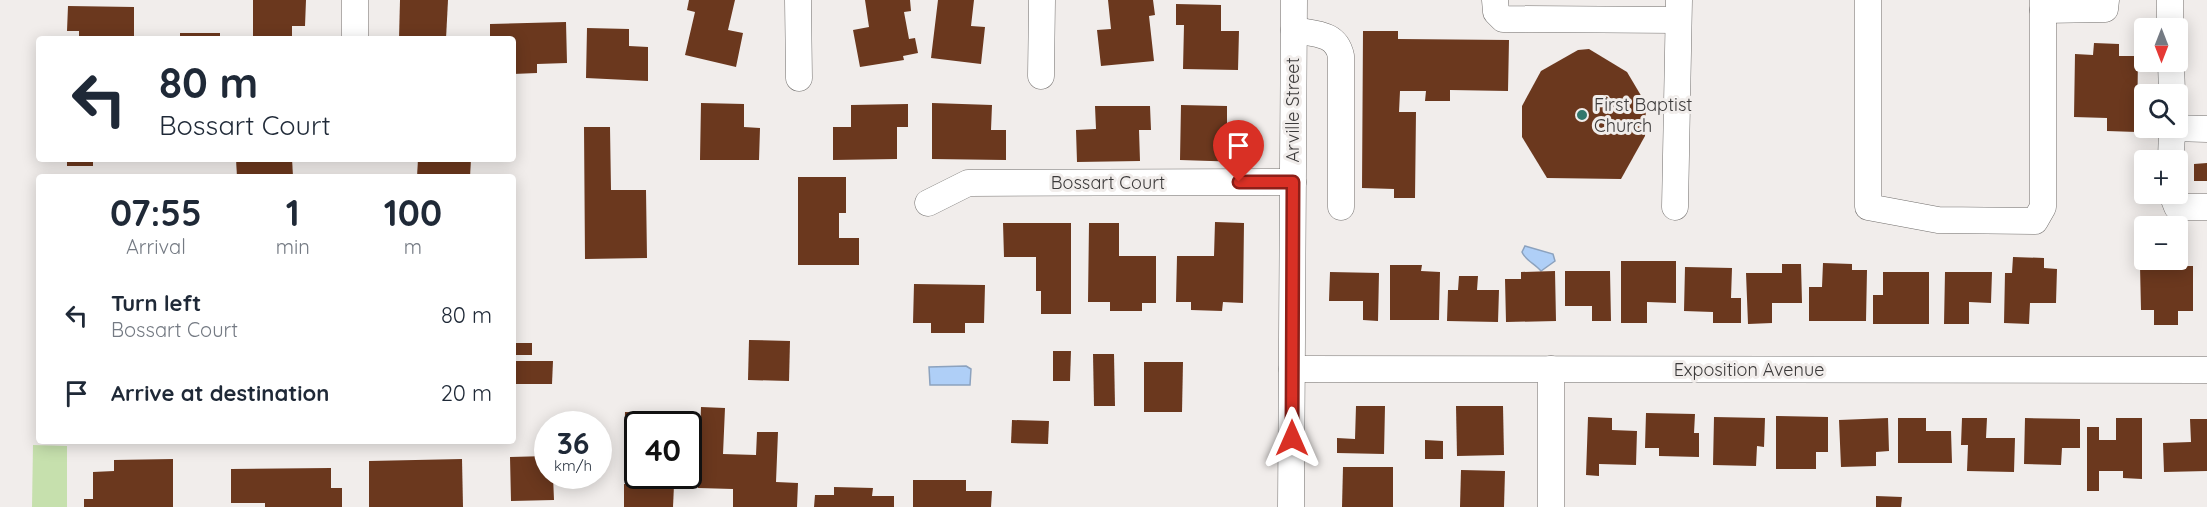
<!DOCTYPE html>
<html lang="en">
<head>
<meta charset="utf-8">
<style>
  :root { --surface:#fff; --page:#f2f2f3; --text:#1f2937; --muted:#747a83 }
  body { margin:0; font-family:Quicksand,sans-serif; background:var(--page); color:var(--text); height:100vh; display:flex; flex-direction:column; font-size:22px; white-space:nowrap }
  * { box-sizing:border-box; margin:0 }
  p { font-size:20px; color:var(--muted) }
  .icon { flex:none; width:33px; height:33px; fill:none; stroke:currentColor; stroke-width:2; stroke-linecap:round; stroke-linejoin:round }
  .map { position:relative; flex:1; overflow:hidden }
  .details { position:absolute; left:36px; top:174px; width:480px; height:270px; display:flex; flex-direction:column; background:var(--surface); border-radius:6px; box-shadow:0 3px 15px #0003 }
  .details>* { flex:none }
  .guide { position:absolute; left:36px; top:36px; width:480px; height:126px; border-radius:6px; box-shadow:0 3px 15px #0003; background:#fff; color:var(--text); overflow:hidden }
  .needle { width:39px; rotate:180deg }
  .controls { position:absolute; left:2134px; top:18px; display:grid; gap:12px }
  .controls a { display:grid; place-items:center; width:54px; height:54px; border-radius:6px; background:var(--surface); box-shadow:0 3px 15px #0003; font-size:30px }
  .speed { position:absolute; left:534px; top:411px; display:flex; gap:12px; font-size:30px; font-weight:700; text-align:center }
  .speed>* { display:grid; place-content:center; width:78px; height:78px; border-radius:50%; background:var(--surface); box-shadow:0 3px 15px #0003; line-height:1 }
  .speed small { font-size:15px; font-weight:400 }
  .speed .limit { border:3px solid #111; border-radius:9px; background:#fff; color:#111 }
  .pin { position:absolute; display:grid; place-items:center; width:51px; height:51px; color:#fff; margin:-62px -26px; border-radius:50% 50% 50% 0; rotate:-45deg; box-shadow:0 0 6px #0007 }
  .pin .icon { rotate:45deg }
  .me { position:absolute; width:66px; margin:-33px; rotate:0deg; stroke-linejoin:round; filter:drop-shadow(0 0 4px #0008) }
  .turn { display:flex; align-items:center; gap:21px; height:126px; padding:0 24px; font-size:27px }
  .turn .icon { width:78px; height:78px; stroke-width:2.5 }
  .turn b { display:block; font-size:42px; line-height:51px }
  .eta { display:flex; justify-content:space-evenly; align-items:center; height:102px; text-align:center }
  .eta b { font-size:36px; font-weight:700; line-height:42px }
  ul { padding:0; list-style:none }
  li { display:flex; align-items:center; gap:18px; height:78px; padding:0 24px }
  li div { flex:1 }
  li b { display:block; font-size:22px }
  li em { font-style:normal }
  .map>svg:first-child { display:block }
  .green { fill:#c6e0ad }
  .water { fill:#afcff7; stroke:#8ca2be; stroke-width:1.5 }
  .building { fill:#6b381e }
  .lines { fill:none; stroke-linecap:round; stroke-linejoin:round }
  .minor-casing { stroke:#726f6d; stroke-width:27 }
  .minor { stroke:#fff; stroke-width:26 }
  .route-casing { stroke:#8d1f18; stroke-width:15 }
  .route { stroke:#d93025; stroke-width:10 }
  .poi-dot { fill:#32776c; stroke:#f1edeb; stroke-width:2 }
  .labels { text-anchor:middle; stroke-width:6; stroke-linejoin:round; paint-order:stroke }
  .poi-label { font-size:18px; fill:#3c3a3a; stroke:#f1edeb; text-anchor:start }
  .street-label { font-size:18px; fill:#3c3a3a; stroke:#f1edeb }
</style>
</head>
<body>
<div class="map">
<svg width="2207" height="507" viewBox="0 0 2207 507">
  <rect width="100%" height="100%" fill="#f1edeb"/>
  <!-- green -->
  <polygon class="green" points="33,445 67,446 67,507 32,507"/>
  <!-- water -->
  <g class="water">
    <path d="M1525 246 1553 254 1555 261 1541 271C1535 264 1525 260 1522 252Z"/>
    <polygon points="966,366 971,369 970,385 930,385 929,367"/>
  </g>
  <!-- building -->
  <g class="building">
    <polygon points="253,0 306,0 305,26 292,26 292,39 253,39"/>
    <polygon points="400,0 448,0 446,39 399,39"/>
    <polygon points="689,0 735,0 728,30 743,33 736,67 685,55 695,12 687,10"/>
    <polygon points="865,0 910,0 911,11 904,12 909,39 915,38 918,53 903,56 904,60 860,67 853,30 869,27"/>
    <polygon points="938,0 974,0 971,26 985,27 981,64 931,58"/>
    <polygon points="1108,0 1153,0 1155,15 1149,16 1154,61 1101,66 1097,30 1111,29"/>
    <polygon points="1176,4 1221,5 1221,31 1239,31 1238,70 1183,69 1184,25 1176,25"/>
    <polygon points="68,6 134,7 134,39 79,39 79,31 67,31"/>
    <polygon points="566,22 567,63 537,64 537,73 513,74 513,39 490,39 490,24"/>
    <polygon points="587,28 629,29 629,46 648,47 648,81 586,78"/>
    <polygon points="1363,31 1398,31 1398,39 1509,40 1508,91 1450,90 1450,101 1425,101 1426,91 1400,91 1399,112 1416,112 1415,198 1394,198 1394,189 1362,188"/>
    <rect x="180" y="33" width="40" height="6"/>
    <polygon points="2094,43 2119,44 2119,56 2138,56 2137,132 2107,131 2107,118 2074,117 2075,54 2093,55"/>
    <polygon points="1589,49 1627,72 1646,104 1645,136 1621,179 1547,178 1522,137 1522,106 1541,71 1578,50"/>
    <polygon points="701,103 744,104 744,127 760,128 759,160 700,160"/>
    <polygon points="932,103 992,105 991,130 1006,130 1006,160 932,159"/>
    <polygon points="908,104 908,127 897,127 897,159 833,160 833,127 851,127 851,105"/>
    <polygon points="1181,105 1227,106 1227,130 1243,130 1242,162 1180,160"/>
    <polygon points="1095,106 1150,106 1151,130 1139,130 1140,161 1077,162 1076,130 1096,129"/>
    <polygon points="584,127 610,127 611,190 646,190 647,258 585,259"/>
    <rect x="67" y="159" width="26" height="7"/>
    <polygon points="236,159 292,159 293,176 237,177"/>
    <polygon points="418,159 471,159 470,177 417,177"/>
    <polygon points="2207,163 2207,181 2194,181 2194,164"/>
    <polygon points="798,177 846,177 846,213 839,213 839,238 859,238 859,265 798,265"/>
    <polygon points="1215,222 1244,223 1243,303 1223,302 1222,311 1191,310 1191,302 1176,302 1177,256 1214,256"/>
    <polygon points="1003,223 1071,223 1071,314 1041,314 1041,291 1036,291 1036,257 1004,257"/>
    <polygon points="1089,223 1119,223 1119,256 1156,256 1156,303 1142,303 1142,311 1110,311 1110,302 1088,302"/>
    <polygon points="2013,257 2044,258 2044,268 2057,269 2056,303 2030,303 2029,324 2004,323 2005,273 2012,273"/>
    <polygon points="1621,261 1676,261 1676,303 1647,302 1647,323 1621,323"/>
    <polygon points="1823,263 1852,264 1852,270 1867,270 1866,321 1809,321 1809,287 1822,287"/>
    <polygon points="1782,264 1801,264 1802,303 1772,303 1772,323 1748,324 1746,273 1782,273"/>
    <polygon points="1390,265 1422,265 1421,271 1440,272 1439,320 1390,320"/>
    <polygon points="2140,266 2193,266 2193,311 2178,311 2178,325 2154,325 2154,310 2141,310"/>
    <polygon points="1685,267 1732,268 1731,298 1741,298 1741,323 1713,323 1713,312 1684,311"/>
    <polygon points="1555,271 1556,321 1506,322 1505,279 1521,279 1521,272"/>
    <polygon points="1565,271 1610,271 1611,321 1592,321 1592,306 1565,306"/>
    <polygon points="1330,272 1379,273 1378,321 1363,320 1363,301 1329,301"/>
    <polygon points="1883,272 1929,272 1929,324 1873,324 1873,295 1883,295"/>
    <polygon points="1945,272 1992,272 1991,303 1969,302 1969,324 1944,324"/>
    <polygon points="1459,276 1478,276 1477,290 1499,290 1498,322 1447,321 1448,290 1458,290"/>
    <polygon points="914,284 985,285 984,323 965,323 965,333 931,333 931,323 913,323"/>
    <polygon points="749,340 790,341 789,381 748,380"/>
    <polygon points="514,343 532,343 532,355 515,355"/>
    <polygon points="1053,351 1071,351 1070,381 1053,381"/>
    <polygon points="1093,354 1114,354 1115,406 1094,406"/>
    <polygon points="513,361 553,361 552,384 513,384"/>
    <polygon points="1144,362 1183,362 1182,412 1144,412"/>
    <polygon points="1356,406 1385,406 1384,454 1337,453 1337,438 1355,439"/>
    <polygon points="1456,406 1503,406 1504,455 1457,456"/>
    <polygon points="701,407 725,408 723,454 756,455 757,432 778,432 776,482 798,483 797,507 733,507 733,489 698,488"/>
    <polygon points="625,412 669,413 669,424 638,424 638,455 624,454"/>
    <polygon points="1646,413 1695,414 1694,433 1699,433 1699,457 1659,456 1659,448 1645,448"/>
    <polygon points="1776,416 1828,417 1828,452 1816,452 1816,469 1776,469"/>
    <polygon points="1588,417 1612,418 1612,430 1637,431 1636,465 1599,464 1599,476 1586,475"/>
    <polygon points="1714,417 1765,418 1764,447 1757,446 1756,466 1713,465"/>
    <polygon points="1888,418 1889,451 1876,452 1876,466 1841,467 1839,420"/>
    <polygon points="1898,418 1926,418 1926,431 1951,431 1952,463 1898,463"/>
    <polygon points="1962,418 1987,418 1986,438 2015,438 2014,472 1967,471 1968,445 1961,445"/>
    <polygon points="2025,418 2080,419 2080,448 2062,448 2061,465 2024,464"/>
    <polygon points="2116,418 2142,418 2142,479 2123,478 2123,471 2099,471 2099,491 2087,491 2087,427 2099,427 2099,440 2116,440"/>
    <polygon points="2190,419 2207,419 2207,471 2164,472 2163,443 2191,442"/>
    <polygon points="1012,420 1049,421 1048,444 1011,443"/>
    <polygon points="1425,440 1443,441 1443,459 1425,459"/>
    <polygon points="548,456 548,476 553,476 554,500 511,501 510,457"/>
    <polygon points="173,459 173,507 84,507 84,499 93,499 93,472 114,471 114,460"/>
    <polygon points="462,459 463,507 369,507 369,461"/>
    <polygon points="1343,467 1393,467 1393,507 1342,507"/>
    <polygon points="331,468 331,488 342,488 342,507 265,507 265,503 231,503 231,469"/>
    <polygon points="1461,470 1505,471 1504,507 1460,507"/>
    <polygon points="913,480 966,480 966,491 992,491 991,507 913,507"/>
    <polygon points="624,484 674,485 673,507 624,507"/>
    <polygon points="834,487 873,488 872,496 894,496 894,507 814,507 815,495 834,495"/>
    <polygon points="1876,496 1902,497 1901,507 1876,507"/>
  </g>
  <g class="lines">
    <defs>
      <g id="minor">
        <polyline points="355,0 355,39"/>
        <polyline points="798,0 799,78"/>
        <polyline points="1495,0 1496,12 1503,19 1678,20"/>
        <polyline points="1868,0 1868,207 1938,220 2035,221 2043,207 2043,0"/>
        <polyline points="2170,0 2170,28"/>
        <polyline points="2043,10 2105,9 2106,0"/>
        <path d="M1294 30C1314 34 1336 32 1341 56V207"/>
        <polyline points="2171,62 2172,94"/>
        <polyline points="1041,76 1042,0"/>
        <polyline points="2172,128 2207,129"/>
        <polyline points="2171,160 2172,128"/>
        <polyline points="2172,194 2177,207 2207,207"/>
        <polyline points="928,203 968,183 1293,182"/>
        <polyline points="1675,207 1679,0"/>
        <polyline points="1292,369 2207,370"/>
        <polyline points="1291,507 1294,0"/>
        <polyline points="1551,507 1551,369"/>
      </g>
    </defs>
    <!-- minor casing -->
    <use href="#minor" class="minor-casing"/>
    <!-- minor -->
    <use href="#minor" class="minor"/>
  </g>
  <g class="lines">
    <defs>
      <polyline id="route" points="1239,182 1293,182 1292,438"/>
    </defs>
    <!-- route casing -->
    <use href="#route" class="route-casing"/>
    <!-- route -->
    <use href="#route" class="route"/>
  </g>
  <!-- markers -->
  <circle class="poi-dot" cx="1582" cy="115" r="6"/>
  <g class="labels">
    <!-- poi labels -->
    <g class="poi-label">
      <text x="1594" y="111">First Baptist<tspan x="1594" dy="21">Church</tspan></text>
    </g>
    <!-- street labels -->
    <g class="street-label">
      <text transform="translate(1293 110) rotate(-90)" y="6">Arville Street</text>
      <text x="1108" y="189">Bossart Court</text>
      <text x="1749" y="376">Exposition Avenue</text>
    </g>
  </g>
</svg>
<div class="controls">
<a><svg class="needle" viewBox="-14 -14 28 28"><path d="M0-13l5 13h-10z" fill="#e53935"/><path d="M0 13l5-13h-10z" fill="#747a83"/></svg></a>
<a><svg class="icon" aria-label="search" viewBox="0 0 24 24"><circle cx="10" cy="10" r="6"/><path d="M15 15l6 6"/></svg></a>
<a>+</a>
<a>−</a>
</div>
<div class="speed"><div>36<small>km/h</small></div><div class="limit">40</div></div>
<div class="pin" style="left:1239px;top:182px;background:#d93025"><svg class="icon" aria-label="arrive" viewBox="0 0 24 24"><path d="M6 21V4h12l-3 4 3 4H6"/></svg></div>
<svg class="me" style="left:1292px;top:438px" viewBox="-20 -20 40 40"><path d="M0-17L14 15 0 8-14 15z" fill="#d93025" stroke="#fff" stroke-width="4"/></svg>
<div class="guide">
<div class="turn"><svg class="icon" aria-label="left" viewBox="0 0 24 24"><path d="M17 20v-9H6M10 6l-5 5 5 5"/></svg><div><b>80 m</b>Bossart Court</div></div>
</div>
<section class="details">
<div class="eta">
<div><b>07:55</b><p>Arrival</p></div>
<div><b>1</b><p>min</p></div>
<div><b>100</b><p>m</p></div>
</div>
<ul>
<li><svg class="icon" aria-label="left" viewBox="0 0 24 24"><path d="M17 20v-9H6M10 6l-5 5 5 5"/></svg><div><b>Turn left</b><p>Bossart Court</p></div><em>80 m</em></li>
<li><svg class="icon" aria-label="arrive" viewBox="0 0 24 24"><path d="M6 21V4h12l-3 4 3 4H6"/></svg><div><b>Arrive at destination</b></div><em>20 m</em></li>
</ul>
</section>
</div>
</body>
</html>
